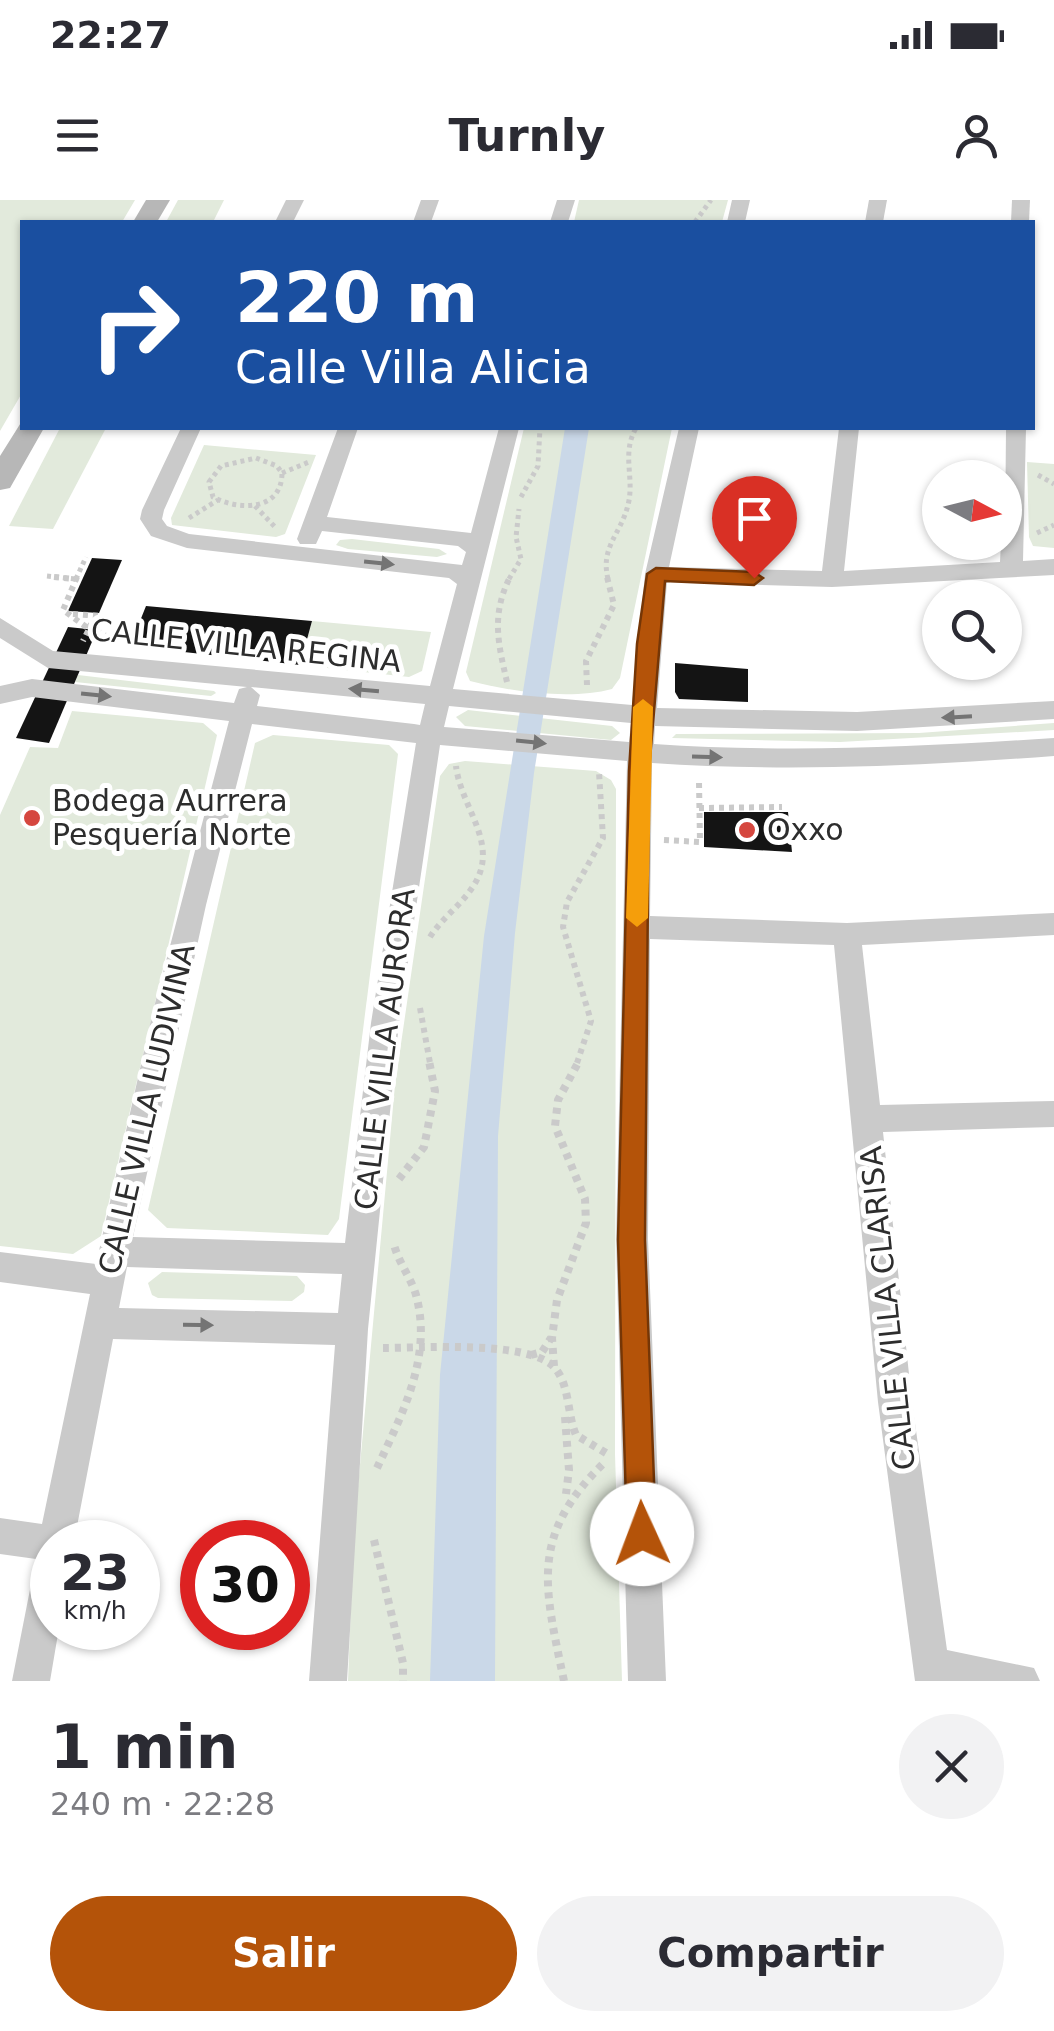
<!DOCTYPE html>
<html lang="es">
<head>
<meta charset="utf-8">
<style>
  :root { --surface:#fff; --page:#f2f2f3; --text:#2b2b33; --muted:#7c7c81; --accent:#b45309 }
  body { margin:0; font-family:"DejaVu Sans",sans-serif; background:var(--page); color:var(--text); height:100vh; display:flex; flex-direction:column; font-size:38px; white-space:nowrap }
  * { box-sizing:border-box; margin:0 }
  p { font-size:32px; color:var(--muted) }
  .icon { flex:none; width:55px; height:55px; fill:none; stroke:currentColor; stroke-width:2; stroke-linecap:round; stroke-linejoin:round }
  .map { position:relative; height:1481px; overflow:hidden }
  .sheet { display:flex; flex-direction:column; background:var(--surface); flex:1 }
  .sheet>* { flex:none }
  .banner { position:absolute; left:20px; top:20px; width:1015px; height:210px; border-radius:0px; box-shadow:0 2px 8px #0004; background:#1a4fa0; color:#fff; overflow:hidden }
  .needle { width:65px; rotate:97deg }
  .tools { position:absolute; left:922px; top:260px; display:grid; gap:20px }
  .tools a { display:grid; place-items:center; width:100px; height:100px; border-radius:50%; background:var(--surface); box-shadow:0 2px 8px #0004; font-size:50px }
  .speed { position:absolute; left:30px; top:1320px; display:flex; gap:20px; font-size:50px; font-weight:700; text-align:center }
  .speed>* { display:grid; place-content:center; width:130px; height:130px; border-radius:50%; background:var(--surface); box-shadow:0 2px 8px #0004; line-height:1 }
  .speed small { font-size:25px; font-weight:400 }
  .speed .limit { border:15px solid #d22; background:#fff; color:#111 }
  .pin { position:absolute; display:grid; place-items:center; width:85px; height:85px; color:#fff; margin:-102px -42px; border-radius:50% 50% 50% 0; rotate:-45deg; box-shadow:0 0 10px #0007 }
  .pin .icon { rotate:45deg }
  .me { position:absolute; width:110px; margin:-55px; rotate:358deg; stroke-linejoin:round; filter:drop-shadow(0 0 8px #0008) }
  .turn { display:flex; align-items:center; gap:35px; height:210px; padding:0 50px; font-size:45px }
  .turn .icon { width:130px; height:130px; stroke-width:2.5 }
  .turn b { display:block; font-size:70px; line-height:85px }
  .round { display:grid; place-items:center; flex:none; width:105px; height:105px; border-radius:52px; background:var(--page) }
  .headline { display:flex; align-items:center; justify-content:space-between; height:170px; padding:0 50px }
  h1 { font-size:60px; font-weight:700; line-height:75px }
  .button { display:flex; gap:20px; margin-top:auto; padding:20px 50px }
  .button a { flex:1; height:115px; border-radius:60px; background:var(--accent); color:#fff; font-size:40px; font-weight:700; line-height:115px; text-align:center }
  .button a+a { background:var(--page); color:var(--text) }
  .status { display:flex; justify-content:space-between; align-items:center; height:70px; padding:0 50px; background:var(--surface); direction:ltr }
  .status svg { height:28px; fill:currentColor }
  header { display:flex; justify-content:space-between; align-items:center; height:130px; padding:0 50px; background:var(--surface); font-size:45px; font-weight:700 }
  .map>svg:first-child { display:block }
  .green { fill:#e2eadc }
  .water { fill:#cad8e8 }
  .building { fill:#141414 }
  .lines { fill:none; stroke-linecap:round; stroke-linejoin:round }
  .path-far2 { stroke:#cacaca; stroke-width:5; stroke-dasharray:4 4; stroke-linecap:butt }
  .path-far1 { stroke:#cacaca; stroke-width:6; stroke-dasharray:5 5; stroke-linecap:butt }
  .path { stroke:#cacaca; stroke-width:8; stroke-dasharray:6 6; stroke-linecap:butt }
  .minor { fill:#cacaca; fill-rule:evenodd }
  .secondary { fill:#b7b7b7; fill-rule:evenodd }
  .oneway { fill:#747474 }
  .route { fill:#b45309; stroke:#753606; stroke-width:2.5 }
  .slow { fill:#f59e0b }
  .poi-dot { fill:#d5473f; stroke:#fff; stroke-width:4 }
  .labels { text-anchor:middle; stroke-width:10; stroke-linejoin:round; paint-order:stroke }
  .street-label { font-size:30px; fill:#2d2d2d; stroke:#fff }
  .poi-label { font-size:30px; fill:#2d2d2d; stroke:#fff; text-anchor:start }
</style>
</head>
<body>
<div class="status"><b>22:27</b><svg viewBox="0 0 49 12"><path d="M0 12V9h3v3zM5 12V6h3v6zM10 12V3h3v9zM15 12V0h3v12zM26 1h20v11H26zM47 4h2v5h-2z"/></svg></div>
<header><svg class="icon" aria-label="menu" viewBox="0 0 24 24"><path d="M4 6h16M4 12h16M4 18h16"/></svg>Turnly<svg class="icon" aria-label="person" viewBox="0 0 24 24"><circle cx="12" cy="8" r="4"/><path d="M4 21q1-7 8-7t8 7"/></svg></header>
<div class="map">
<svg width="1054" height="1481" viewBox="0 0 1054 1481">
  <rect width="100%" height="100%" fill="#fff"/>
  <!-- green -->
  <g class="green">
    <polygon points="0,0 135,0 122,22 22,22 22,193 0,231"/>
    <polygon points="178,0 224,0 213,22 166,22"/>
    <polygon points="579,0 728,0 722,22 574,22"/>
    <polygon points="60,228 106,228 53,329 9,326"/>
    <path d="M524 228H672L620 478 612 489C571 500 512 492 470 481L466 472Z"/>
    <polygon points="204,245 316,255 285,334 276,337 172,325 171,318"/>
    <polygon points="1027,262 1054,264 1054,348 1033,346 1029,337"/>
    <polygon points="352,339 439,349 447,354 437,357 348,349 336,345 340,340"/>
    <polygon points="312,421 431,432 422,471 409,477 300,465"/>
    <polygon points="78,475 214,491 216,493 211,496 75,482"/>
    <polygon points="468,510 612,526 620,533 611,540 465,526 456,517"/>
    <polygon points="72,511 203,523 217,535 101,1036 73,1054 0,1046 0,615 30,547 58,548"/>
    <polygon points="1054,523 1054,530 840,542 672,538 676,534 919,533"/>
    <polygon points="273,535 389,545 398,554 339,1019 328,1035 167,1028 148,1010 255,543"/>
    <polygon points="465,561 596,571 611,580 616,589 615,1254 622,1481 348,1481 354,1330 395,885 440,576 449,564"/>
    <polygon points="162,1072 297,1076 305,1085 304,1092 292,1101 158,1098 152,1095 148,1083"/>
  </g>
  <!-- water -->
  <polygon class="water" points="565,228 589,228 534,573 515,733 498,936 495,1481 430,1481 440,1175 484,736"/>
  <!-- building -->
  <g class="building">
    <polygon points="92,358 122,360 99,413 68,411"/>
    <polygon points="146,406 312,421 300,465 130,446"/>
    <polygon points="68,427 97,430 49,543 16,538"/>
    <polygon points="675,463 748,469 748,502 679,499 675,492"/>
    <polygon points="704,612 788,612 792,652 704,647"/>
  </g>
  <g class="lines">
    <!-- path-far2 -->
    <g class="path-far2">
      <polyline points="695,22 711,0"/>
      <path d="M256 258 277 266 282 273C282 311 239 311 213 297L209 282 221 266Z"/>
      <polyline points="282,273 309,262"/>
      <polyline points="1038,275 1054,284"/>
      <polyline points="521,297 538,266 540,228"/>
      <polyline points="255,306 275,327"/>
      <polyline points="189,318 218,300"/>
      <polyline points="1037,333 1054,325"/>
      <polyline points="47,376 75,379"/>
      <polyline points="76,379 86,357"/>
      <polyline points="509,379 521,359 516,337 519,309"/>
      <path d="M608 379C600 347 621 334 628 305 635 278 621 254 636 228"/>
    </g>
    <!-- path-far1 -->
    <g class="path-far1">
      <polyline points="54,377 75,379"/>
      <polyline points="77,377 63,410 89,429 83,441"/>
      <polyline points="73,414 100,416"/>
      <polyline points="87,425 111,439"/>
      <path d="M507 482C498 443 491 415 510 377"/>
      <polyline points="587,485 586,461 614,405 607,377"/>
      <polyline points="699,608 782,607"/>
      <polyline points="664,640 700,642 699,581"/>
      <path d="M430 737C442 718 460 706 472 688 502 645 461 609 456 566"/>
      <polyline points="420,808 430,863"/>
      <polyline points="577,863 591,821 563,727 567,702 603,638 599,572"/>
    </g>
    <!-- path -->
    <g class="path">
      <polyline points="399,979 424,947 435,891 429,861"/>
      <path d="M383 1148C420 1148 528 1140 554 1167 570 1184 567 1215 576 1235L606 1253"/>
      <polyline points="531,1155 542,1152 551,1138"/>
      <polyline points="554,1166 552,1138 557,1100 586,1023 585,999 555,926 558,900 579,861"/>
      <polyline points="565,1217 569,1270 566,1294"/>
      <path d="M377 1268C402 1214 433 1157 416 1095 411 1078 399 1063 394 1045"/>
      <polyline points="374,1340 403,1463 403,1481"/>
      <path d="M564 1481C544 1385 529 1335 606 1261"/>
    </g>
    <!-- minor -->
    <g class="minor">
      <polygon points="286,0 304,0 293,22 275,22"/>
      <polygon points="421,0 439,0 431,22 413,22"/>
      <polygon points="557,0 575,0 568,22 550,22"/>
      <polygon points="732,0 750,0 745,22 727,22"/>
      <polygon points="869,0 887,0 883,22 865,22"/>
      <polygon points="1012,0 1030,0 1029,22 1011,22"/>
      <path d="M181 228H201L164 310 162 319 167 326 189 334 462 365 466 352 458 346 322 331 316 344H300L297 339 338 228H358L327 317 471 333 499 228H519L453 489 632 505 645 374 679 228H699L669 367 822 371 839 228H859L844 371 1000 362 1001 342H1005L1006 228H1026L1023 361 1054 359V375L832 387 667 382 657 508 857 512 1054 501V519L857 531 655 526 654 544C787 553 921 547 1054 538V556C920 566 786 572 652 563L650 716 847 723 1054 713V735L862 745 880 905 1054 901V927L883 932 912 1202 947 1450 1034 1468 1040 1481H915L878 1202 834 745 650 739 648 1039 666 1481H628L616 1039 627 561 440 545 399 823 368 1129 347 1481H309L335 1145 113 1139 74 1342H52V1428H59L50 1481H12L36 1359 0 1354V1318L42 1324 90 1094 0 1082V1052L96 1064 153 811 229 521 32 497 0 504V486L32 479 234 503 239 489 247 487 48 468 0 438V418L53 451 430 486 457 384 449 378 187 348 151 336 140 319 142 310ZM251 487 425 504 420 525 414 524 257 506 260 495ZM449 506 631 523 629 542 444 527ZM252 524 416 543 371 823 345 1043 133 1037 206 705ZM127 1067 342 1074 338 1113 119 1108Z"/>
    </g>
    <!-- secondary -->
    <g class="secondary">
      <polygon points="146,0 170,0 157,22 133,22"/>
      <polygon points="22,221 22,228 44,228 10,288 0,290 0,256"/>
    </g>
  </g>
  <!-- one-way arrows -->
  <defs><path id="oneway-solid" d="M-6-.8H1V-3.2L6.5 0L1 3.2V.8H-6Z" transform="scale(2.5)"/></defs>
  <g class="oneway">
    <use href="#oneway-solid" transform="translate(379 363) rotate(6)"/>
    <use href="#oneway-solid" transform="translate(364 490) rotate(-175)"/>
    <use href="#oneway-solid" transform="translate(96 495) rotate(6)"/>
    <use href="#oneway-solid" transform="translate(957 517) rotate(177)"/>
    <use href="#oneway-solid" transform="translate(531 542) rotate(6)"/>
    <use href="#oneway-solid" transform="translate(707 557) rotate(2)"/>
    <use href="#oneway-solid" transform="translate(198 1125) rotate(1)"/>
  </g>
  <!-- route -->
  <polygon class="route" points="656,368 754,372 763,378 754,385 665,381 649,571 645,1040 656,1334 652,1344 642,1348 631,1344 627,1334 618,1040 629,571 637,444 647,374"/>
  <!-- slow -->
  <polygon class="slow" points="643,499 653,507 648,718 637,727 626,718 633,507"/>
  <!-- markers -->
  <g class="poi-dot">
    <circle cx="32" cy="618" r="10"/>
    <circle cx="747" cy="630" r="10"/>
  </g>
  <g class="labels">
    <!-- street labels -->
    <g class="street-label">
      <text transform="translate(246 446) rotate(6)" y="10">CALLE VILLA REGINA</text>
      <text transform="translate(385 849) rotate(-83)" y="10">CALLE VILLA AURORA</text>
      <text transform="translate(147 909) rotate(-77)" y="10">CALLE VILLA LUDIVINA</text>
      <text transform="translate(888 1108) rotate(-96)" y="10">CALLE VILLA CLARISA</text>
    </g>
    <!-- poi labels -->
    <g class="poi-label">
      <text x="52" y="611">Bodega Aurrera<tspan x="52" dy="34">Pesquería Norte</tspan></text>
      <text x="767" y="640">Oxxo</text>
    </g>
  </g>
</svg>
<div class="tools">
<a><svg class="needle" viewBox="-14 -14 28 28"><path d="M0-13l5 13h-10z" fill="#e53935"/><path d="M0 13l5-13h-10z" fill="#7c7c81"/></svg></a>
<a><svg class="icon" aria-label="search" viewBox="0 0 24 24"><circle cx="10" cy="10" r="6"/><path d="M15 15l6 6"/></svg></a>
</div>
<div class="speed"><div>23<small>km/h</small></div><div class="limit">30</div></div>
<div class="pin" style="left:754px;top:378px;background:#d93025"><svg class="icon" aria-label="arrive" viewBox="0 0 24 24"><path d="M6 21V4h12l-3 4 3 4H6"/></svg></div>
<svg class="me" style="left:642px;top:1334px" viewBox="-20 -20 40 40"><circle r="19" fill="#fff"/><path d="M0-13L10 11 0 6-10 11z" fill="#b45309"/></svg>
<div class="banner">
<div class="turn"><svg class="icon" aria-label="right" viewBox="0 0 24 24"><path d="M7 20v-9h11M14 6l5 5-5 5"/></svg><div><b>220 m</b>Calle Villa Alicia</div></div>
</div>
</div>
<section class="sheet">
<div class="headline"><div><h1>1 min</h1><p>240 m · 22:28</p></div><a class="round"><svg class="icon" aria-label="close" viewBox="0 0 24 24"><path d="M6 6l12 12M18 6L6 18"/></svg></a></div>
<div class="button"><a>Salir</a><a>Compartir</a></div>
</section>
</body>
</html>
